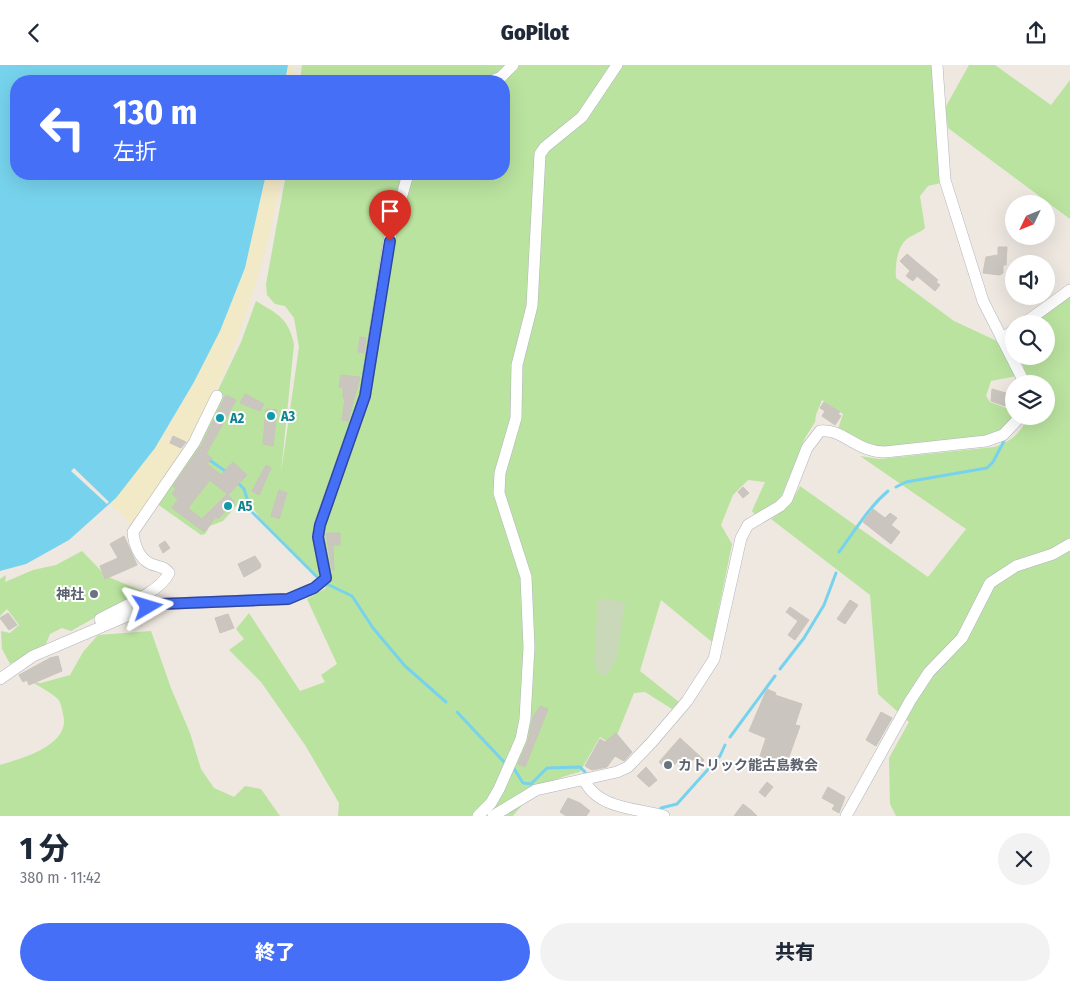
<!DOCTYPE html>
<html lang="ja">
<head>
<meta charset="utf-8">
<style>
  :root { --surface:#fff; --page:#f2f2f3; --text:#1f2937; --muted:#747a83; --accent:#466ff7 }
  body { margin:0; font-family:"Fira Sans Condensed","Noto Sans JP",sans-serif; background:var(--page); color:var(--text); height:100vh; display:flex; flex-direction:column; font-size:19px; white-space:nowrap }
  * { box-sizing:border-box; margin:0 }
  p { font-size:16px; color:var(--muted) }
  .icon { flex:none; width:28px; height:28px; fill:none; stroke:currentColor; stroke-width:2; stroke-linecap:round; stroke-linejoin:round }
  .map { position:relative; height:751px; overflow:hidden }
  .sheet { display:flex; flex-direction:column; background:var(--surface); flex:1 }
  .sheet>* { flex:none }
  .banner { position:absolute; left:10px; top:10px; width:500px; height:105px; border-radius:20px; box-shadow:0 5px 20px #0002; background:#466ff7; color:#fff; overflow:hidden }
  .needle { width:32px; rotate:227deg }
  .buttons { position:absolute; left:1005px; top:130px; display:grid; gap:10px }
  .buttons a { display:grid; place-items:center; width:50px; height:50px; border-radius:50%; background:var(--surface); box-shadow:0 5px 20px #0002; font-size:25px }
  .pin { position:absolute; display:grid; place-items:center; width:42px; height:42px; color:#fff; margin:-51px -21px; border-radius:50% 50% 50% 0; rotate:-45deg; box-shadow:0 0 5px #0007 }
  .pin .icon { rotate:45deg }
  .me { position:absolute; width:55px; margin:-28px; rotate:83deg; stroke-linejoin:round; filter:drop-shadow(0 0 4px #0008) }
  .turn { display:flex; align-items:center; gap:18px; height:105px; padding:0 20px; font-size:22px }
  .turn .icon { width:65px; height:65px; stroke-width:2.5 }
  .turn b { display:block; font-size:35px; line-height:42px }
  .round { display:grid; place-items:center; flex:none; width:52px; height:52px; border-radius:26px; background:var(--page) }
  .head { display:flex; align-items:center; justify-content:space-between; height:85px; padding:0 20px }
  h1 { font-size:30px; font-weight:800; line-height:38px }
  .primary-button { display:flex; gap:10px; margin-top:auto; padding:10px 20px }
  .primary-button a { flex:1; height:58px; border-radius:30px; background:var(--accent); color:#fff; font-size:20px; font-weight:800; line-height:58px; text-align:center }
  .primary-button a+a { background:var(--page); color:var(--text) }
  header { display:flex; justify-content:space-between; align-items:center; height:65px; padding:0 20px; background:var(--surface); font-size:22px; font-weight:800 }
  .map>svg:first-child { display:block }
  .green { fill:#bae39f }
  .sand { fill:#f2e9c6 }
  .cemetery { fill:#c9d8b8 }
  .water { fill:#77d3ed }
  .pier { fill:#eee8e1 }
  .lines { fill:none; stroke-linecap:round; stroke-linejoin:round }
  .stream { stroke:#77d3ed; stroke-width:3 }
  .building { fill:#cac6bf; stroke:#cac4ba; fill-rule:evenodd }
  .minor-casing { stroke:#b1b4bd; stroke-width:12 }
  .minor { stroke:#fff; stroke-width:11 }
  .route-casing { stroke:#2e48a1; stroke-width:12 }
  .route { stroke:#466ff7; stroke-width:9 }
  .culture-dot { fill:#0f9aa8; stroke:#fff; stroke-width:2 }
  .worship-dot { fill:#6b7280; stroke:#fff; stroke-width:2 }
  .labels { text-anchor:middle; stroke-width:4; stroke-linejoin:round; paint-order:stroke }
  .culture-label { font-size:14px; font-weight:bold; fill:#0d838f; stroke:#fff; text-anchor:start }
  .worship-label { font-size:14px; font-weight:bold; fill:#5b616d; stroke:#fff; text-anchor:end }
</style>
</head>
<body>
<header><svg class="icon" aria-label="back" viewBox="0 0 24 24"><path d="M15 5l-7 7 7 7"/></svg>GoPilot<svg class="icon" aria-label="share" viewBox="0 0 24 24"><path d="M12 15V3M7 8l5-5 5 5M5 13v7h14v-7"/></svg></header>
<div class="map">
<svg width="1070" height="751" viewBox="0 0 1070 751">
  <rect width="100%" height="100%" fill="#eee8e1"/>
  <!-- green -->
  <g class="green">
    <path d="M302 0H933L941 118 928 121 920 131 925 163C920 168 913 169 907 174 897 182 895 200 896 213L954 256 997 276 1016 311 991 316 986 331 990 337 1006 343 1014 322V351L1010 362 993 370 872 384 837 367 843 349 822 335 816 350 815 357 805 373 782 430 775 438 756 451 752 446 765 417 748 415 733 430 721 460 732 479 712 577 661 535 640 606 679 637 672 644 645 627 634 628 613 680 600 672 580 707C551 713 531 728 513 751H338L339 738 305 680 261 617 229 585 244 574 236 564 249 548 300 626 325 617 321 610 337 599 307 534 326 523 259 452 250 439 237 440 223 456 210 461 205 469 201 470 153 436 197 369 241 277 256 236C277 249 288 252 294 279L281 408 299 282 294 253 285 241 275 239 267 230 266 219 286 109H504V16H300Z"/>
    <polygon points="969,0 995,0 1051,40 1070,15 1070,154 948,63 945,43"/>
    <path d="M1070 230V751H896L890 739 889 693 909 657 878 629 870 530 771 454C785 445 793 436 800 421L928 512 966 464 860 391 879 394 994 382C1012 376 1021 368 1028 351H1046V319H1029L1020 291H1046V259H1031Z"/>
    <polygon points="82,486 106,511 142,526 71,566 62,563 50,569 45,581 10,599 2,584 1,566 10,568 19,560 7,544 0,551 0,514 6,510 5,517 33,505 56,500"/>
    <path d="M151 566 171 623 190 668 201 704 214 723 234 732 245 721 261 724 280 751H0V700C21 694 72 680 63 649 62 644 61 638 58 634 50 627 40 622 32 617L41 618 70 610 83 587 98 570Z"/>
  </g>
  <!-- sand -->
  <g class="sand">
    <polygon points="288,0 294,0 293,16 285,16"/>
    <path d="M266 109H283C264 201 237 296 189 378L173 371 171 374 162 370 194 317 220 266 245 203Z"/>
    <polygon points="161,371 186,385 132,460 110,438 155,383"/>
  </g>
  <!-- cemetery -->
  <polygon class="cemetery" points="598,533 625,537 617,593 606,611 598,608 594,597"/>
  <!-- water -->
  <polygon class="water" points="0,0 288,0 285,16 16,16 16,109 266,109 245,203 220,266 194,317 155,383 116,433 69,475 26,499 0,506"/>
  <!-- pier -->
  <polygon class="pier" points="74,403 109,437 107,439 71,406"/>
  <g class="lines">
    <!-- stream -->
    <g class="stream">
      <polyline points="208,394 228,408"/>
      <polyline points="236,416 244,424 251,446 318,513"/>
      <polyline points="896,422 906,417 987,403 993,397 1004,376"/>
      <path d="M839 487C855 466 868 443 888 426"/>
      <polyline points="327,519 352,531 373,563 405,601 446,637"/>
      <polyline points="780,604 804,573 824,540 836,508"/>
      <polyline points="457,647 505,698"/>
      <polyline points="730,672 775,611"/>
      <polyline points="513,702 523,718 531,719 547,703 580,702 585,707"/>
      <polyline points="661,743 677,739 720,691 725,680"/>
    </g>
  </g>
  <!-- building -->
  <g class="building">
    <polygon points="998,182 1007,182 1006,200 1003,200 1003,208 1000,210 983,208 986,192 998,190"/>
    <polygon points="907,189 938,215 936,217 940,220 935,226 917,211 913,216 906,211 910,206 900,196"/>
    <polygon points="360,272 366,273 364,288 358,287"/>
    <polygon points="341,310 360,312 348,356 342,355 345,334 343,333 343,323 339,322"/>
    <polygon points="992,324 1009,329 1005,341 991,336"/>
    <polygon points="245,329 264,339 260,346 240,338"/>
    <path d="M226 330 236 335 206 389 212 393 207 399 221 410 233 397 247 410 228 430 235 437 218 454 216 452 204 467 172 443 178 434 172 429 176 424 173 421 201 381ZM210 415 227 429 202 454 188 443Z"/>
    <polygon points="824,337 840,347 838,349 841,351 835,360 822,351 825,346 820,343"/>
    <polygon points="266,344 277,345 273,381 263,379"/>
    <polygon points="173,371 186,377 181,383 170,378"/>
    <polygon points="266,400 271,403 259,430 252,426"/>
    <polygon points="743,422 749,428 743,433 738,427"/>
    <polygon points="279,425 287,428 279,454 271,451"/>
    <polygon points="873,444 885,453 890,448 897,453 891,460 900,467 891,479 863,457"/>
    <polygon points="326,468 340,468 340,480 333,480 334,506 332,504"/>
    <polygon points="124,471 137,500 105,514 100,501 118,493 110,479"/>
    <polygon points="165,476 170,483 163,488 159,480"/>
    <polygon points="255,491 261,500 260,503 244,512 238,499"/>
    <polygon points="850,535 858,540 845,559 837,554"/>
    <polygon points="790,542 809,555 795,575 788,570 798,556 786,547"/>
    <polygon points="8,548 17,560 9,565 0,553"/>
    <polygon points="228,549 234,563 220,568 215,553"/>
    <polygon points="58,591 62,606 29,620 27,615 23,617 19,610 50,593"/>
    <polygon points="767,624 776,628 775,630 802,639 795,660 800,661 786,700 760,691 766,673 749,666"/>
    <polygon points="540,641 548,644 525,702 518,699 528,676 533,652"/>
    <polygon points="881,647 892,653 876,681 866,675"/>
    <polygon points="616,668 632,687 624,696 615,691 607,702 592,705 585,701 600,674 605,677"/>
    <polygon points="680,673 704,695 700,700 693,694 690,698 683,692 668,705 659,697"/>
    <polygon points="646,702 657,715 649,722 637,711"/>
    <polygon points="767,717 773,722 765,732 759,727"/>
    <polygon points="828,722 845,732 839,748 832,744 835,740 822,733"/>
    <polygon points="568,733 580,738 590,746 586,751 566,751 560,747"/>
    <polygon points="743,739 751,745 757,751 734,751"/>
  </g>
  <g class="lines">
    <defs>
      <g id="minor">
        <polyline points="937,0 945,115 983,236 1025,319"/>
        <polyline points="491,16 501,12 513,0"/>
        <polyline points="1023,259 1070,225"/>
        <polyline points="1002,274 1014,265"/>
        <path d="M100 554C118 544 161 527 169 508 164 501 158 502 151 499 139 494 134 479 133 467L194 378 217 331"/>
        <polyline points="0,614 33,591 148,542 161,539 288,534 314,523 326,513 318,472 320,459 365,331 389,176 408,109"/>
        <path d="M584 714C596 744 637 743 664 751"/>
        <polyline points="478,751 491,738 499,724 521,674 525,654 529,582 526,512 499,428 500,408 516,353 517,300 532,241 540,89 545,82 582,52 617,0"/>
        <path d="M493 751 536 725 617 707 628 702 652 677 687 636 714 594 741 473 748 460 780 441 787 434 807 383 820 366C843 363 855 387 885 387L986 376 1003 370 1021 351"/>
        <polyline points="846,751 910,636 929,607 962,573 990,518 1016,501 1053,489 1070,479"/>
      </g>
    </defs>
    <!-- minor casing -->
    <use href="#minor" class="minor-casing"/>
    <!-- minor -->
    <use href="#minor" class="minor"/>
  </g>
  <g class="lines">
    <defs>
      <polyline id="route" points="148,542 161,539 288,534 314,523 326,513 318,472 320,460 365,331 390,176"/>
    </defs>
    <!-- route casing -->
    <use href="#route" class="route-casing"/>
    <!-- route -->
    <use href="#route" class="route"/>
  </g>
  <!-- markers -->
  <g class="culture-dot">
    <circle cx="271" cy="351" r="5"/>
    <circle cx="220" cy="353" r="5"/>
    <circle cx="228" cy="441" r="5"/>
  </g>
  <g class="worship-dot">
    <circle cx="94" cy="529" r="5"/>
    <circle cx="668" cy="700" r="5"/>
  </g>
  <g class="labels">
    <!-- culture labels -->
    <g class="culture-label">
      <text x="281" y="356">A3</text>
      <text x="230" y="358">A2</text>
      <text x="238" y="446">A5</text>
    </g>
    <!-- worship labels -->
    <g class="worship-label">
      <text x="84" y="534">神社</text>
      <text x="678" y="705" text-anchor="start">カトリック能古島教会</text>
    </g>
  </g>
</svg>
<div class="buttons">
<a><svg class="needle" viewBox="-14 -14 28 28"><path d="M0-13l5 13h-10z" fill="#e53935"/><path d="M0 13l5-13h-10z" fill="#747a83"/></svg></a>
<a><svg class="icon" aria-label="sound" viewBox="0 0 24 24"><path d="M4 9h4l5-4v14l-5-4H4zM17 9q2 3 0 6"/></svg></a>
<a><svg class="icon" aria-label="search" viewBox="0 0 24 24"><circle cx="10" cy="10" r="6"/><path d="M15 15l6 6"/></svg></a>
<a><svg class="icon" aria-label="layers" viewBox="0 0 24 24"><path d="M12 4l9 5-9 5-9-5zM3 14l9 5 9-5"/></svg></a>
</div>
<div class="pin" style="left:390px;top:176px;background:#d93025"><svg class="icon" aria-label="arrive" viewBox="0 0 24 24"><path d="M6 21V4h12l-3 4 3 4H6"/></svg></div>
<svg class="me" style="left:148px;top:542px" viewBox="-20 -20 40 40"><path d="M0-17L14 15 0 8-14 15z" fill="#466ff7" stroke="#fff" stroke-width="4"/></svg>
<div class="banner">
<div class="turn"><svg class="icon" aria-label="left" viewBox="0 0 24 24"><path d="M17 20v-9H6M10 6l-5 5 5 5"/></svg><div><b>130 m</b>左折</div></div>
</div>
</div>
<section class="sheet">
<div class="head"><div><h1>1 分</h1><p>380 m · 11:42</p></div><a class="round"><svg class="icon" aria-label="close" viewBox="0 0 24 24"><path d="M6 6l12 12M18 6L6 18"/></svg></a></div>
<div class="primary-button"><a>終了</a><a>共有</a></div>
</section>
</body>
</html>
